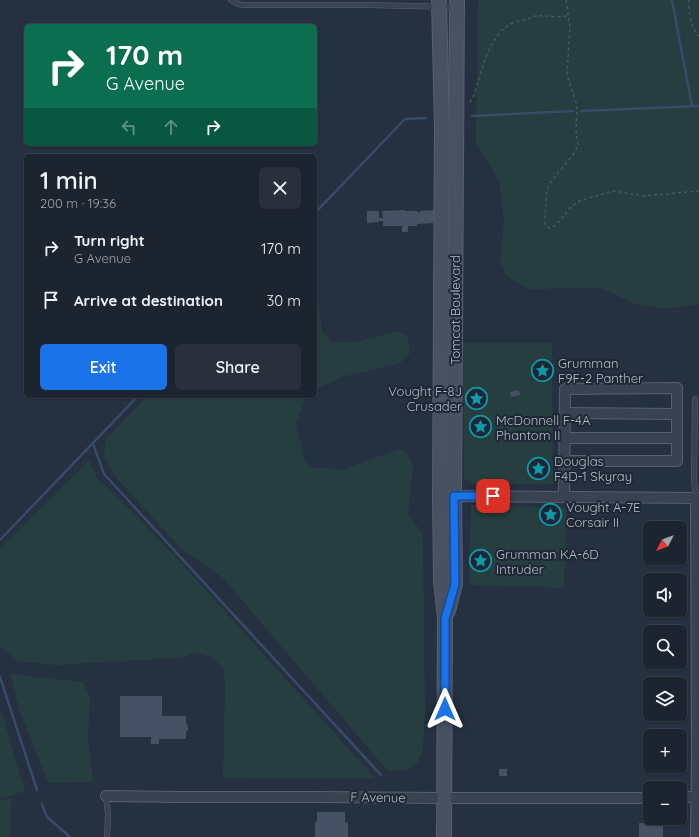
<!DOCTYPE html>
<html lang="en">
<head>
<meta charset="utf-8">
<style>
  :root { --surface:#1c2430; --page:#29303c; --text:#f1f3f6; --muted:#a0a4ab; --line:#3a414c; --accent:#1a73e8 }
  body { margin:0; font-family:Quicksand,sans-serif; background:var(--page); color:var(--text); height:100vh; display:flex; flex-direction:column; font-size:15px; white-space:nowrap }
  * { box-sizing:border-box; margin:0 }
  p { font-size:13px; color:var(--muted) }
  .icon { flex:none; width:22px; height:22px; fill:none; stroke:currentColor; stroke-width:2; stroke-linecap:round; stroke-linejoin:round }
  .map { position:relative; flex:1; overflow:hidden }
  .panel { position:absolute; left:24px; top:154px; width:293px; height:244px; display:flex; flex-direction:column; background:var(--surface); border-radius:6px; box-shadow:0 1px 3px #0004,0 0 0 1px var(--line) }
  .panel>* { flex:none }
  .banner { position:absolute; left:24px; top:24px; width:293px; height:122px; border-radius:6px; box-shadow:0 1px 3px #0004,0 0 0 1px var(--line); background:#0b6e4f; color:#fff; overflow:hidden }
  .needle { width:26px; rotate:228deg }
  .tools { position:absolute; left:643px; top:521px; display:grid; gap:8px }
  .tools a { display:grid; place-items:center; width:44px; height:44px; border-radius:6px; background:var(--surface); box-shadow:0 1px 3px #0004,0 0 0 1px var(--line); font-size:20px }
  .pin { position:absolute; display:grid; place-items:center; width:34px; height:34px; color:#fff; margin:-17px; border-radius:8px; box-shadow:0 2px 6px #0006 }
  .me { position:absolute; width:44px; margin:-22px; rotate:0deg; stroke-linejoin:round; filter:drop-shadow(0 0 3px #0008) }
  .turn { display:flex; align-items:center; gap:14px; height:84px; padding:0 16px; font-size:18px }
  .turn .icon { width:52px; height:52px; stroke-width:2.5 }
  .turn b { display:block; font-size:28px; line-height:34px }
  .lanes { display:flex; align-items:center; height:38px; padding:0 16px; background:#0003; justify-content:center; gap:20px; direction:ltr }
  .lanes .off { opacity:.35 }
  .round { display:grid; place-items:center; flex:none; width:42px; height:42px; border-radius:6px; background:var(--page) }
  .overview { display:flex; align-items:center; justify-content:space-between; height:68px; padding:0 16px }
  h1 { font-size:24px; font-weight:600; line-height:30px }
  .button { display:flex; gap:8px; margin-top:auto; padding:8px 16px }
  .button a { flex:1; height:46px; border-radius:6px; background:var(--accent); color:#fff; font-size:16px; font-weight:600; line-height:46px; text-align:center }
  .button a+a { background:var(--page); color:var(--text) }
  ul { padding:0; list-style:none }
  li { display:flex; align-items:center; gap:12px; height:52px; padding:0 16px }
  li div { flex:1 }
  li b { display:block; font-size:15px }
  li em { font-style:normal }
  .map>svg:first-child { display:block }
  .green { fill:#273e41 }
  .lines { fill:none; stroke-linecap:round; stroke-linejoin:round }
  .stream { stroke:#384c68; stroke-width:2.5 }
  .building { fill:#465264 }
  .service-casing { stroke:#57606e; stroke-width:6 }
  .minor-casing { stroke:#57606e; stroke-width:12 }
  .secondary-casing { stroke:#57606e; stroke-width:16 }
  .path { stroke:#455b5e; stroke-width:1.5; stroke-dasharray:3 3; stroke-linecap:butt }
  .service { stroke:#394250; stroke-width:5 }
  .minor { stroke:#394250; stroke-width:10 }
  .secondary { stroke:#475163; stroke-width:14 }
  .route-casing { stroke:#114b97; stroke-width:10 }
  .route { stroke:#1a73e8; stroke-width:7 }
  .labels { text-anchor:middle; stroke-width:4; stroke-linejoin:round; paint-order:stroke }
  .street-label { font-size:13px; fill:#b5becb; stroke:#1e2735 }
  .poi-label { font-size:13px; fill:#b5becb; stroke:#1e2735; text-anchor:start }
</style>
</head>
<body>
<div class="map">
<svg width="699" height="837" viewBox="0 0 699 837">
  <rect width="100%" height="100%" fill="#253040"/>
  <!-- green -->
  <g class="green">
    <polygon points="478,0 699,0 699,304 666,309 634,304 601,288 527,289 506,275 500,261 504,220 499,181 476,143"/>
    <polygon points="315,275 320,317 323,333 332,342 357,342 396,331 408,336 410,353 400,363 342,377 320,387 315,391"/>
    <polygon points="463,343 552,343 553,484 473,484 464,478"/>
    <polygon points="147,396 309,396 305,400 296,424 305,461 313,468 344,469 399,449 406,451 413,465 408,514 423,534 425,720 423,747 418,762 406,771 387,770 222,577 180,548 113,474 104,455 106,439"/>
    <polygon points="89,460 97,478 115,494 175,556 376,779 223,778 225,686 223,668 211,657 195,653 180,658 141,660 56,665 17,661 0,646 0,548"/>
    <polygon points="471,505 566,508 564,588 469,585"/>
    <polygon points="10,674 83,682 90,697 88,737 93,782 48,783 19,708"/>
    <polygon points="0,708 25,791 0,799"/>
    <polygon points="13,798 10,809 10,837 0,837 0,801"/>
  </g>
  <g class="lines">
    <!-- stream -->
    <g class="stream">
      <polyline points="672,0 692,106"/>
      <polyline points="581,111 699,106"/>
      <polyline points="472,116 573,111"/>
      <polyline points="315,213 405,119 426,118"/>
      <polyline points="93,444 104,474 381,775"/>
      <polyline points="0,540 138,396"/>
      <polyline points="0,677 37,790"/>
      <polyline points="42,804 47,817 70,837"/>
    </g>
  </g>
  <!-- building -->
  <g class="building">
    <polygon points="405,210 405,211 417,211 417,212 420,212 420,211 434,210 436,220 433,220 433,223 417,224 417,226 408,226 408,232 402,232 402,226 383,226 383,221 379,221 379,222 367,223 367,211 379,211 379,218 383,218 382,211"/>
    <polygon points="519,390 520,395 511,397 510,392"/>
    <polygon points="120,696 162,696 162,716 186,716 186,724 188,725 188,731 186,731 186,739 159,739 159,744 151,744 151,737 120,737"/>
    <rect x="499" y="769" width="8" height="7"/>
    <polygon points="317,812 345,812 345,822 348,823 348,837 315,837 315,822 317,822"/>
    <rect x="639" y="823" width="24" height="14"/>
  </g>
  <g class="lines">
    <defs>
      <g id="service">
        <polyline points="231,0 238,4 243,5 368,5 457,7"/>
        <polyline points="695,399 694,480 696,498"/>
        <polyline points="106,796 108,814 107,837"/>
      </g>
      <g id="minor">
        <polyline points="565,413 677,414"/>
        <polyline points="564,438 677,438"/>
        <polyline points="447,496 699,498"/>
        <path d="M564 497C564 461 565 425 565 389L677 388V461H564"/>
        <polyline points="106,796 181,797 316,797 444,798 650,798"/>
        <polyline points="680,797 696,797"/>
        <polyline points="696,837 697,756 696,498"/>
      </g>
      <g id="secondary">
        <polyline points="439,0 442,127 440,496 441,580 445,619 444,837"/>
        <polyline points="448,611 455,584 454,496 457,0"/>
      </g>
    </defs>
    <!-- service casing -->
    <use href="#service" class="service-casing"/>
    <!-- minor casing -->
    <use href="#minor" class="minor-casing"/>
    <!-- secondary casing -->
    <use href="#secondary" class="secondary-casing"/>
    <!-- path -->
    <g class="path">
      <polyline points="566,0 568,12 568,16 570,26 567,75 576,102 577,110 576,130 578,146 573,155 556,175 549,185 546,196 545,224 549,228 556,225 571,207 579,201 609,192 615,191 643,196 699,191"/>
      <path d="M689 0C688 10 691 29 699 36"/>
      <path d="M470 102 474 95C483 70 487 34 515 22 518 21 522 21 525 20 529 19 532 17 536 16 547 15 557 18 567 16"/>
    </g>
    <!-- service -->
    <use href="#service" class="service"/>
    <!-- minor -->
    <use href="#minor" class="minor"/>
    <!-- secondary -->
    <use href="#secondary" class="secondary"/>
  </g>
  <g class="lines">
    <defs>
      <polyline id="route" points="445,709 445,619 455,584 454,496 493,496"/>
    </defs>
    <!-- route casing -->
    <use href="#route" class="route-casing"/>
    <!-- route -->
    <use href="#route" class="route"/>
  </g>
  <!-- icons -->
  <defs>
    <symbol id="sight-ring" viewBox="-11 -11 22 22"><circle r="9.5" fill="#1e2735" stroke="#0f9aa8" stroke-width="1.5"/><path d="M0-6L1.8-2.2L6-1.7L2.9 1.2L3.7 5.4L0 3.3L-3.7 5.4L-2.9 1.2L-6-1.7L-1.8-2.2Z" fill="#0f9aa8"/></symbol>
  </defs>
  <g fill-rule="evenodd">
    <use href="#sight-ring" x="530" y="358" width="25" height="25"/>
    <use href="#sight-ring" x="464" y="386" width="25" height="25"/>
    <use href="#sight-ring" x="468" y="414" width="25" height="25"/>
    <use href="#sight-ring" x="526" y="456" width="25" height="25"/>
    <use href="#sight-ring" x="538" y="502" width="25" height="25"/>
    <use href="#sight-ring" x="468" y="548" width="25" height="25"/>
  </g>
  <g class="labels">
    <!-- street labels -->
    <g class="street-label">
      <text transform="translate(455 310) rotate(-90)" y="5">Tomcat Boulevard</text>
      <text transform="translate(378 797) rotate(1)" y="5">F Avenue</text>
    </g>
    <!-- poi labels -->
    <g class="poi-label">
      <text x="558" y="368">Grumman<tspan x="558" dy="15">F9F-2 Panther</tspan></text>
      <text x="462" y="396" text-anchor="end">Vought F-8J<tspan x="462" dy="15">Crusader</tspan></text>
      <text x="496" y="425">McDonnell F-4A<tspan x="496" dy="15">Phantom II</tspan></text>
      <text x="554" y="466">Douglas<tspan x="554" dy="15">F4D-1 Skyray</tspan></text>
      <text x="566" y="512">Vought A-7E<tspan x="566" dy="15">Corsair II</tspan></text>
      <text x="496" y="559">Grumman KA-6D<tspan x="496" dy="15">Intruder</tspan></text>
    </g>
  </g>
</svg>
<div class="tools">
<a><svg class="needle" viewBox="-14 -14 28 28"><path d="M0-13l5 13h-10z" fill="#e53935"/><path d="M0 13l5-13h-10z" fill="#a0a4ab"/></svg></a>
<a><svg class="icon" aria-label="sound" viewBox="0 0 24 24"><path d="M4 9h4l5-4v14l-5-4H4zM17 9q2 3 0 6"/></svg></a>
<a><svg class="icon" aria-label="search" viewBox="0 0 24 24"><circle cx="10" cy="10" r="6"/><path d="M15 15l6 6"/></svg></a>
<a><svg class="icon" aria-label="layers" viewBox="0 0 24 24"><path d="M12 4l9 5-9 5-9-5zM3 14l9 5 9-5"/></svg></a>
<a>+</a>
<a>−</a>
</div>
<div class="pin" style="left:493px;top:496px;background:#d93025"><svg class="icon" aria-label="arrive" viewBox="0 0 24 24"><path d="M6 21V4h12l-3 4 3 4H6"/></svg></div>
<svg class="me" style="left:445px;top:709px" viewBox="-20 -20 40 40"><path d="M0-17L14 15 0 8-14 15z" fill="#1a73e8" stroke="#fff" stroke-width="4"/></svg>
<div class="banner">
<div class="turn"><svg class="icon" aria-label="right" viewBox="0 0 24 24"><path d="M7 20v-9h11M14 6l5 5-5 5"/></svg><div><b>170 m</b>G Avenue</div></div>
<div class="lanes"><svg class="icon off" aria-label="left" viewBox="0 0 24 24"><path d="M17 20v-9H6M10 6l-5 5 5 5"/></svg><svg class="icon off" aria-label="ahead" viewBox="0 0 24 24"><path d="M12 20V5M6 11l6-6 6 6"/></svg><svg class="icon" aria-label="right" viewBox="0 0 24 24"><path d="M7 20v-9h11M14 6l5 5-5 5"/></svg></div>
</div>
<section class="panel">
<div class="overview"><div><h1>1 min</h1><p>200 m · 19:36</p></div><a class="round"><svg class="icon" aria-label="close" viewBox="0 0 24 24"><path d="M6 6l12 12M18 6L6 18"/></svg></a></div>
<ul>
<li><svg class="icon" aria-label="right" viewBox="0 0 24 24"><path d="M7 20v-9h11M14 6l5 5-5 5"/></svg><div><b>Turn right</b><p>G Avenue</p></div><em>170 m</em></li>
<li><svg class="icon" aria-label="arrive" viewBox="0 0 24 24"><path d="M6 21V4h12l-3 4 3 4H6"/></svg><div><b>Arrive at destination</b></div><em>30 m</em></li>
</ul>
<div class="button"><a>Exit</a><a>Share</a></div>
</section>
</div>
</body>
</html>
